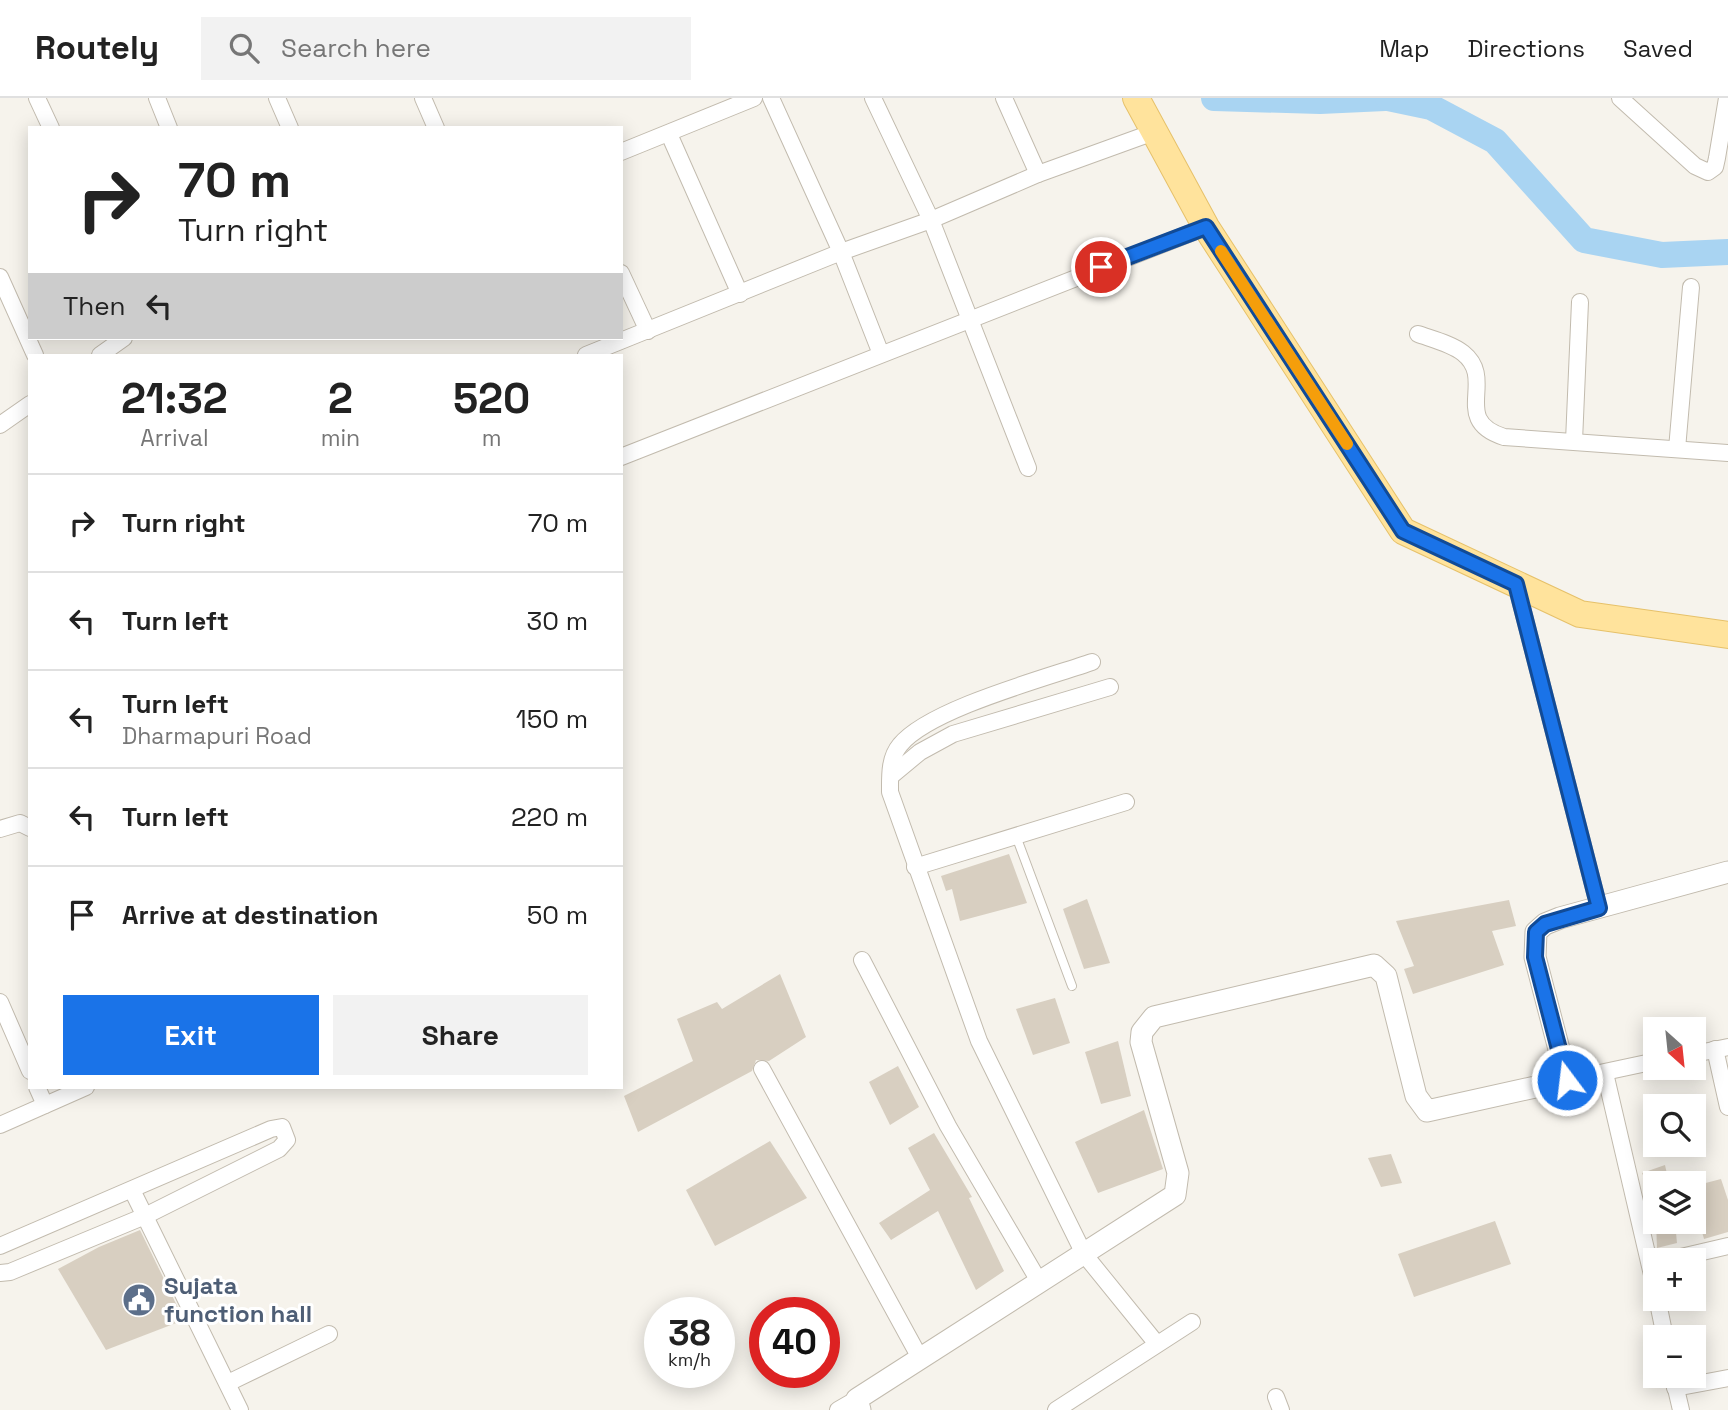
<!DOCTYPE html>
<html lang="en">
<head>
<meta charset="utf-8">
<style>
  :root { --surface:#fff; --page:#f2f2f2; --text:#222; --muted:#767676; --line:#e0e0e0; --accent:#1a73e8 }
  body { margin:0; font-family:"Space Grotesk",sans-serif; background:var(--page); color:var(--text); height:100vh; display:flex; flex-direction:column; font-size:26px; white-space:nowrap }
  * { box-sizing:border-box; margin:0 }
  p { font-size:23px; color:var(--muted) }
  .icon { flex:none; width:38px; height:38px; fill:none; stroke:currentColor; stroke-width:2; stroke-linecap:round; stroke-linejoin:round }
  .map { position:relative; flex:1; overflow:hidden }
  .details { position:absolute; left:28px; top:256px; width:595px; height:735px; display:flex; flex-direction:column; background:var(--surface); border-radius:0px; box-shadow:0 4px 18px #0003 }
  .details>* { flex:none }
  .hud { position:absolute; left:28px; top:28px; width:595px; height:214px; border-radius:0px; box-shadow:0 4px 18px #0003; background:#fff; color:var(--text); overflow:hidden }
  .needle { width:46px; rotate:153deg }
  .tools { position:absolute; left:1643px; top:919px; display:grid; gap:14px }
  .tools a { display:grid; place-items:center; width:63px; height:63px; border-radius:0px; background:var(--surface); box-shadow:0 4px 18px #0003; font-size:35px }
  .speed { position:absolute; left:644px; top:1199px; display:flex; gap:14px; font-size:35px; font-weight:700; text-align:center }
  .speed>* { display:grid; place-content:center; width:91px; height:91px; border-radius:50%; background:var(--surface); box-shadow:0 4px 18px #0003; line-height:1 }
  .speed small { font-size:18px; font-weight:400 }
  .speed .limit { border:10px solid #d22; background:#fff; color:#111 }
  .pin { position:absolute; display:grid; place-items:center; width:60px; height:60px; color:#fff; margin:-30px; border:4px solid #fff; border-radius:50%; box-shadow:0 2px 7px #0007 }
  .me { position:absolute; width:77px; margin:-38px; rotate:345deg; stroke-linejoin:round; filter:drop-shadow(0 0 5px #0008) }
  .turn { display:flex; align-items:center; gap:24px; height:147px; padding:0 35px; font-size:32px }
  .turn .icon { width:91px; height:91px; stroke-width:2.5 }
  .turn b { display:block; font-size:49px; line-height:60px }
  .then { display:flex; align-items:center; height:66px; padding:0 35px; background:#0003; gap:14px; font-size:26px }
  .eta { display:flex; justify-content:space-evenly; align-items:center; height:119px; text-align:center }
  .eta b { font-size:42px; font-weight:600; line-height:49px }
  .button { display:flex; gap:14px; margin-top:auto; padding:14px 35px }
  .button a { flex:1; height:80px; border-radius:0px; background:var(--accent); color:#fff; font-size:28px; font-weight:600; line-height:80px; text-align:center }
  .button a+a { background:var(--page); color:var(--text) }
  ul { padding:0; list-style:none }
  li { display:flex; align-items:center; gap:21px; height:98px; padding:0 35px; border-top:2px solid var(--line) }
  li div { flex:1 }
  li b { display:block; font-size:26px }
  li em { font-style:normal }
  header { display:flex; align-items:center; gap:42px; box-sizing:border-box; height:98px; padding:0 35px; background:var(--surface); border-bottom:2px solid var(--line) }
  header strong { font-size:33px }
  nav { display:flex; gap:38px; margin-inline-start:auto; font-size:24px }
  .search { width:490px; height:63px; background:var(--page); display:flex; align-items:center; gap:18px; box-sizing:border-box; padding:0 24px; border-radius:0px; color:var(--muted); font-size:26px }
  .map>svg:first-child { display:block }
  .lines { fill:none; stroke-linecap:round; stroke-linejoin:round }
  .river { stroke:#a9d4f2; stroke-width:26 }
  .building { fill:#d8cfc1 }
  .service-casing { stroke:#c2bbae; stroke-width:10 }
  .minor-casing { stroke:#c2bbae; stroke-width:18 }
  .tertiary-casing { stroke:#c2bbae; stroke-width:23 }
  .primary-casing { stroke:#e6c16a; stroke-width:28 }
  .service { stroke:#fff; stroke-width:8 }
  .minor { stroke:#fff; stroke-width:16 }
  .tertiary { stroke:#fff; stroke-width:21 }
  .primary { stroke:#ffe39c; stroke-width:26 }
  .route-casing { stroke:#114b97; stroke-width:18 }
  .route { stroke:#1a73e8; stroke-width:12 }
  .slow { stroke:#f59e0b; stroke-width:12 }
  .labels { text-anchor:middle; stroke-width:6; stroke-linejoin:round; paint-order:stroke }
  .service-label { font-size:24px; font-weight:bold; fill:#4e5e75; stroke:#fff; text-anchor:start }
</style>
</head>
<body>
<header>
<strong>Routely</strong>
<div class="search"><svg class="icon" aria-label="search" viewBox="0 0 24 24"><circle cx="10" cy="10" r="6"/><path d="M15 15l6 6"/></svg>Search here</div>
<nav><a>Map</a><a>Directions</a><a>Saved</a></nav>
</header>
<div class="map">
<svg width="1728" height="1312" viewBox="0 0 1728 1312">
  <rect width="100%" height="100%" fill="#f6f3ec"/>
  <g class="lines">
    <!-- river -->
    <g class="river">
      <polyline points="1214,0 1320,3 1385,0"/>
      <polyline points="1388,0 1431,9 1495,43 1584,142 1662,157 1728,154"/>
    </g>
  </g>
  <!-- building -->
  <g class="building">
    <polygon points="1009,756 1027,805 960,823 952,791 946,793 941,778"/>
    <polygon points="1087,801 1110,865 1084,871 1063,811"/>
    <polygon points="1509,802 1516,828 1492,833 1504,867 1413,896 1404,871 1414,868 1396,823"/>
    <polygon points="780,876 806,939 769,963 756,962 752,973 638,1034 624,998 693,963 677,921 717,904 722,911"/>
    <polygon points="1055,900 1070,945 1033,957 1016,911"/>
    <polygon points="1118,943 1131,998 1101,1006 1085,954"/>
    <polygon points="898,968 919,1009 890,1027 869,984"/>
    <polygon points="1144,1012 1163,1071 1098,1095 1075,1044"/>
    <polygon points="934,1035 972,1099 969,1100 1004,1173 976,1192 938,1113 891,1142 879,1125 930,1092 908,1050"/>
    <polygon points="770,1043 807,1100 715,1148 686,1092"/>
    <polygon points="1391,1056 1402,1085 1381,1089 1368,1060"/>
    <polygon points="1665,1067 1669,1085 1656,1085 1655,1108 1642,1075"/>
    <polygon points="1721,1081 1728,1102 1728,1134 1704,1141 1694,1105 1694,1088"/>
    <polygon points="1495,1123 1511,1166 1414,1199 1398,1156"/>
    <polygon points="1656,1124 1675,1124 1677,1145 1657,1150"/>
    <polygon points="140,1132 184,1222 106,1252 58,1171 99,1149"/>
  </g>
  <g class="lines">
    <defs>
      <polyline id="service" points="1016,738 1072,888"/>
      <g id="minor">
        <polyline points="37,0 51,30"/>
        <polyline points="157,0 169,30"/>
        <polyline points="277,0 290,30"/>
        <polyline points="423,0 436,30"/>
        <polyline points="771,0 841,154 881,256"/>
        <polyline points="873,0 931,122 1028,370"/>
        <polyline points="1004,0 1038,76"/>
        <polyline points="1620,0 1695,68 1708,74 1715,69 1717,60 1727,0"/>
        <polyline points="669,36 740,196"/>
        <polyline points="621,54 754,0"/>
        <polyline points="621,175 648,233"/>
        <polyline points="0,179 35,257"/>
        <path d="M1418 236C1432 241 1452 246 1463 255 1497 282 1450 322 1504 339L1728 355"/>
        <polyline points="100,257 124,240"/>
        <polyline points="586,257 841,154 931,122 1038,76 1154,34"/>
        <polyline points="0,327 30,306"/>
        <polyline points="1574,343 1580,204"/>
        <polyline points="1677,351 1691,189"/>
        <polyline points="621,359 1206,129"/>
        <polyline points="1516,486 1599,810"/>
        <path d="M1092 564C1046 580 929 611 900 647 889 660 890 678 890 694L979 943 1084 1156 1157 1246"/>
        <polyline points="891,678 920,654 953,636 1110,589"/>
        <polyline points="0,731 20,725 30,730"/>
        <polyline points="915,769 1126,704"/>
        <polyline points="862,862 948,1028 1040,1185"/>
        <polyline points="0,904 30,973"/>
        <polyline points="1715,951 1728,1009"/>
        <polyline points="1694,956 1728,949"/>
        <polyline points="762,971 920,1260"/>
        <polyline points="1605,975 1656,1194"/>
        <polyline points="1567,982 1656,963"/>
        <polyline points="37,989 45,1007"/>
        <polyline points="0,1027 86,989"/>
        <polyline points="132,1092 240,1312"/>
        <polyline points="0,1148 271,1031 282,1029 287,1042 279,1051 145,1118 10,1174 0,1175"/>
        <polyline points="1668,1162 1728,1148"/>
        <polyline points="1657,1200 1665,1239"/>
        <polyline points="1673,1278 1681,1312"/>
        <polyline points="228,1285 329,1236"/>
        <polyline points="1675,1290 1728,1280"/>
        <polyline points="1276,1299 1281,1312"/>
        <polyline points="838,1312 857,1301"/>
        <polyline points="1056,1312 1192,1224"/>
      </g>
      <polyline id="tertiary" points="860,1312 857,1301 1175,1097 1178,1075 1141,944 1142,934 1154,919 1374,867 1386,878 1416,998 1427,1013 1567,982 1535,859 1536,834 1545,826 1560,820 1728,774"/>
      <polyline id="primary" points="1136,0 1206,129 1403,433 1580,516 1728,537"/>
    </defs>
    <!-- service casing -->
    <use href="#service" class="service-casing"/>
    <!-- minor casing -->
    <use href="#minor" class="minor-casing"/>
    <!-- tertiary casing -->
    <use href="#tertiary" class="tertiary-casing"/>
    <!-- primary casing -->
    <use href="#primary" class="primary-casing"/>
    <!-- service -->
    <use href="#service" class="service"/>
    <!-- minor -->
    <use href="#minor" class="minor"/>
    <!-- tertiary -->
    <use href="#tertiary" class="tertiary"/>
    <!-- primary -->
    <use href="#primary" class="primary"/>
  </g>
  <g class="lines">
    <defs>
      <polyline id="route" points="1101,169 1206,129 1403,433 1516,486 1599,810 1545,826 1536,834 1535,859 1567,982"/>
    </defs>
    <!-- route casing -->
    <use href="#route" class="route-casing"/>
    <!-- route -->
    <use href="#route" class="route"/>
    <!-- slow -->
    <polyline class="slow" points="1221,153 1347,346"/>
  </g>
  <!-- icons -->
  <defs>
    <symbol id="civic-disc" viewBox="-11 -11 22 22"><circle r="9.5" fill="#5c6f8a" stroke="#fff"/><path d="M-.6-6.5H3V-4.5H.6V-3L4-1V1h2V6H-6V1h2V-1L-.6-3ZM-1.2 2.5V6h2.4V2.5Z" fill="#fff"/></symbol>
  </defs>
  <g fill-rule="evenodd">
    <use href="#civic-disc" x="120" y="1183" width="38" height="38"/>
  </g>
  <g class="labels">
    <!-- service labels -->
    <g class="service-label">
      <text x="164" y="1196">Sujata<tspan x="164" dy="28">function hall</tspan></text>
    </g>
  </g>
</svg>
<div class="tools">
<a><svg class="needle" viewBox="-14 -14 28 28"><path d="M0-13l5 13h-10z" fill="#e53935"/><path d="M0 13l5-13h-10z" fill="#767676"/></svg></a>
<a><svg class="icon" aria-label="search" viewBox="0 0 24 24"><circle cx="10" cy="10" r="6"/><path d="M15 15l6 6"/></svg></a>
<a><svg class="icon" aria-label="layers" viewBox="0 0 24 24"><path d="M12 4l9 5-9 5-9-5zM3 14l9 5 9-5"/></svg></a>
<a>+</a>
<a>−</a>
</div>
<div class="speed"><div>38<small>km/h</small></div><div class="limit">40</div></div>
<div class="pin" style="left:1101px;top:169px;background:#d93025"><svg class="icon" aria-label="arrive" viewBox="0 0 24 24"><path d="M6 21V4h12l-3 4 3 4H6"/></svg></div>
<svg class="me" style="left:1567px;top:982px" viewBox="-20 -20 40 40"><circle r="17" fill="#1a73e8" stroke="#fff" stroke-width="3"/><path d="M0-11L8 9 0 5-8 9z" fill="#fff"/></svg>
<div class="hud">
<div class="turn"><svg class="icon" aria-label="right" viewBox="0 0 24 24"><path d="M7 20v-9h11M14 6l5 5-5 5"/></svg><div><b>70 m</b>Turn right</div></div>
<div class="then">Then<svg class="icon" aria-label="left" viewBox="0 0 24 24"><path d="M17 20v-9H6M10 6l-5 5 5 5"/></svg></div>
</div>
<section class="details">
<div class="eta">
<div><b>21:32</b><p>Arrival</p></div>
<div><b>2</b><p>min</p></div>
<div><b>520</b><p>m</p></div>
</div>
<ul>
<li><svg class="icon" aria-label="right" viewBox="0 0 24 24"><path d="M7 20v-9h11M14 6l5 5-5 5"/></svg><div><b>Turn right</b></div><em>70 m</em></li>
<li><svg class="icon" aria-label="left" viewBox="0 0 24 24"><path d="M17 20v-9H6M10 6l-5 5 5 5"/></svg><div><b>Turn left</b></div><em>30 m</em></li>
<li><svg class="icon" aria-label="left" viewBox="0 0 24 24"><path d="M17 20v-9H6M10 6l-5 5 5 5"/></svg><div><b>Turn left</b><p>Dharmapuri Road</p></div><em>150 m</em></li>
<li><svg class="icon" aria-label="left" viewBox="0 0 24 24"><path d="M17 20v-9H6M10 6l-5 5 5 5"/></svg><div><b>Turn left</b></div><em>220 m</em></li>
<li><svg class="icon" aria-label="arrive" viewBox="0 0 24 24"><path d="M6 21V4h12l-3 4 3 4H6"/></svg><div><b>Arrive at destination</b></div><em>50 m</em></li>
</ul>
<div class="button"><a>Exit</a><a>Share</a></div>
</section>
</div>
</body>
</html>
